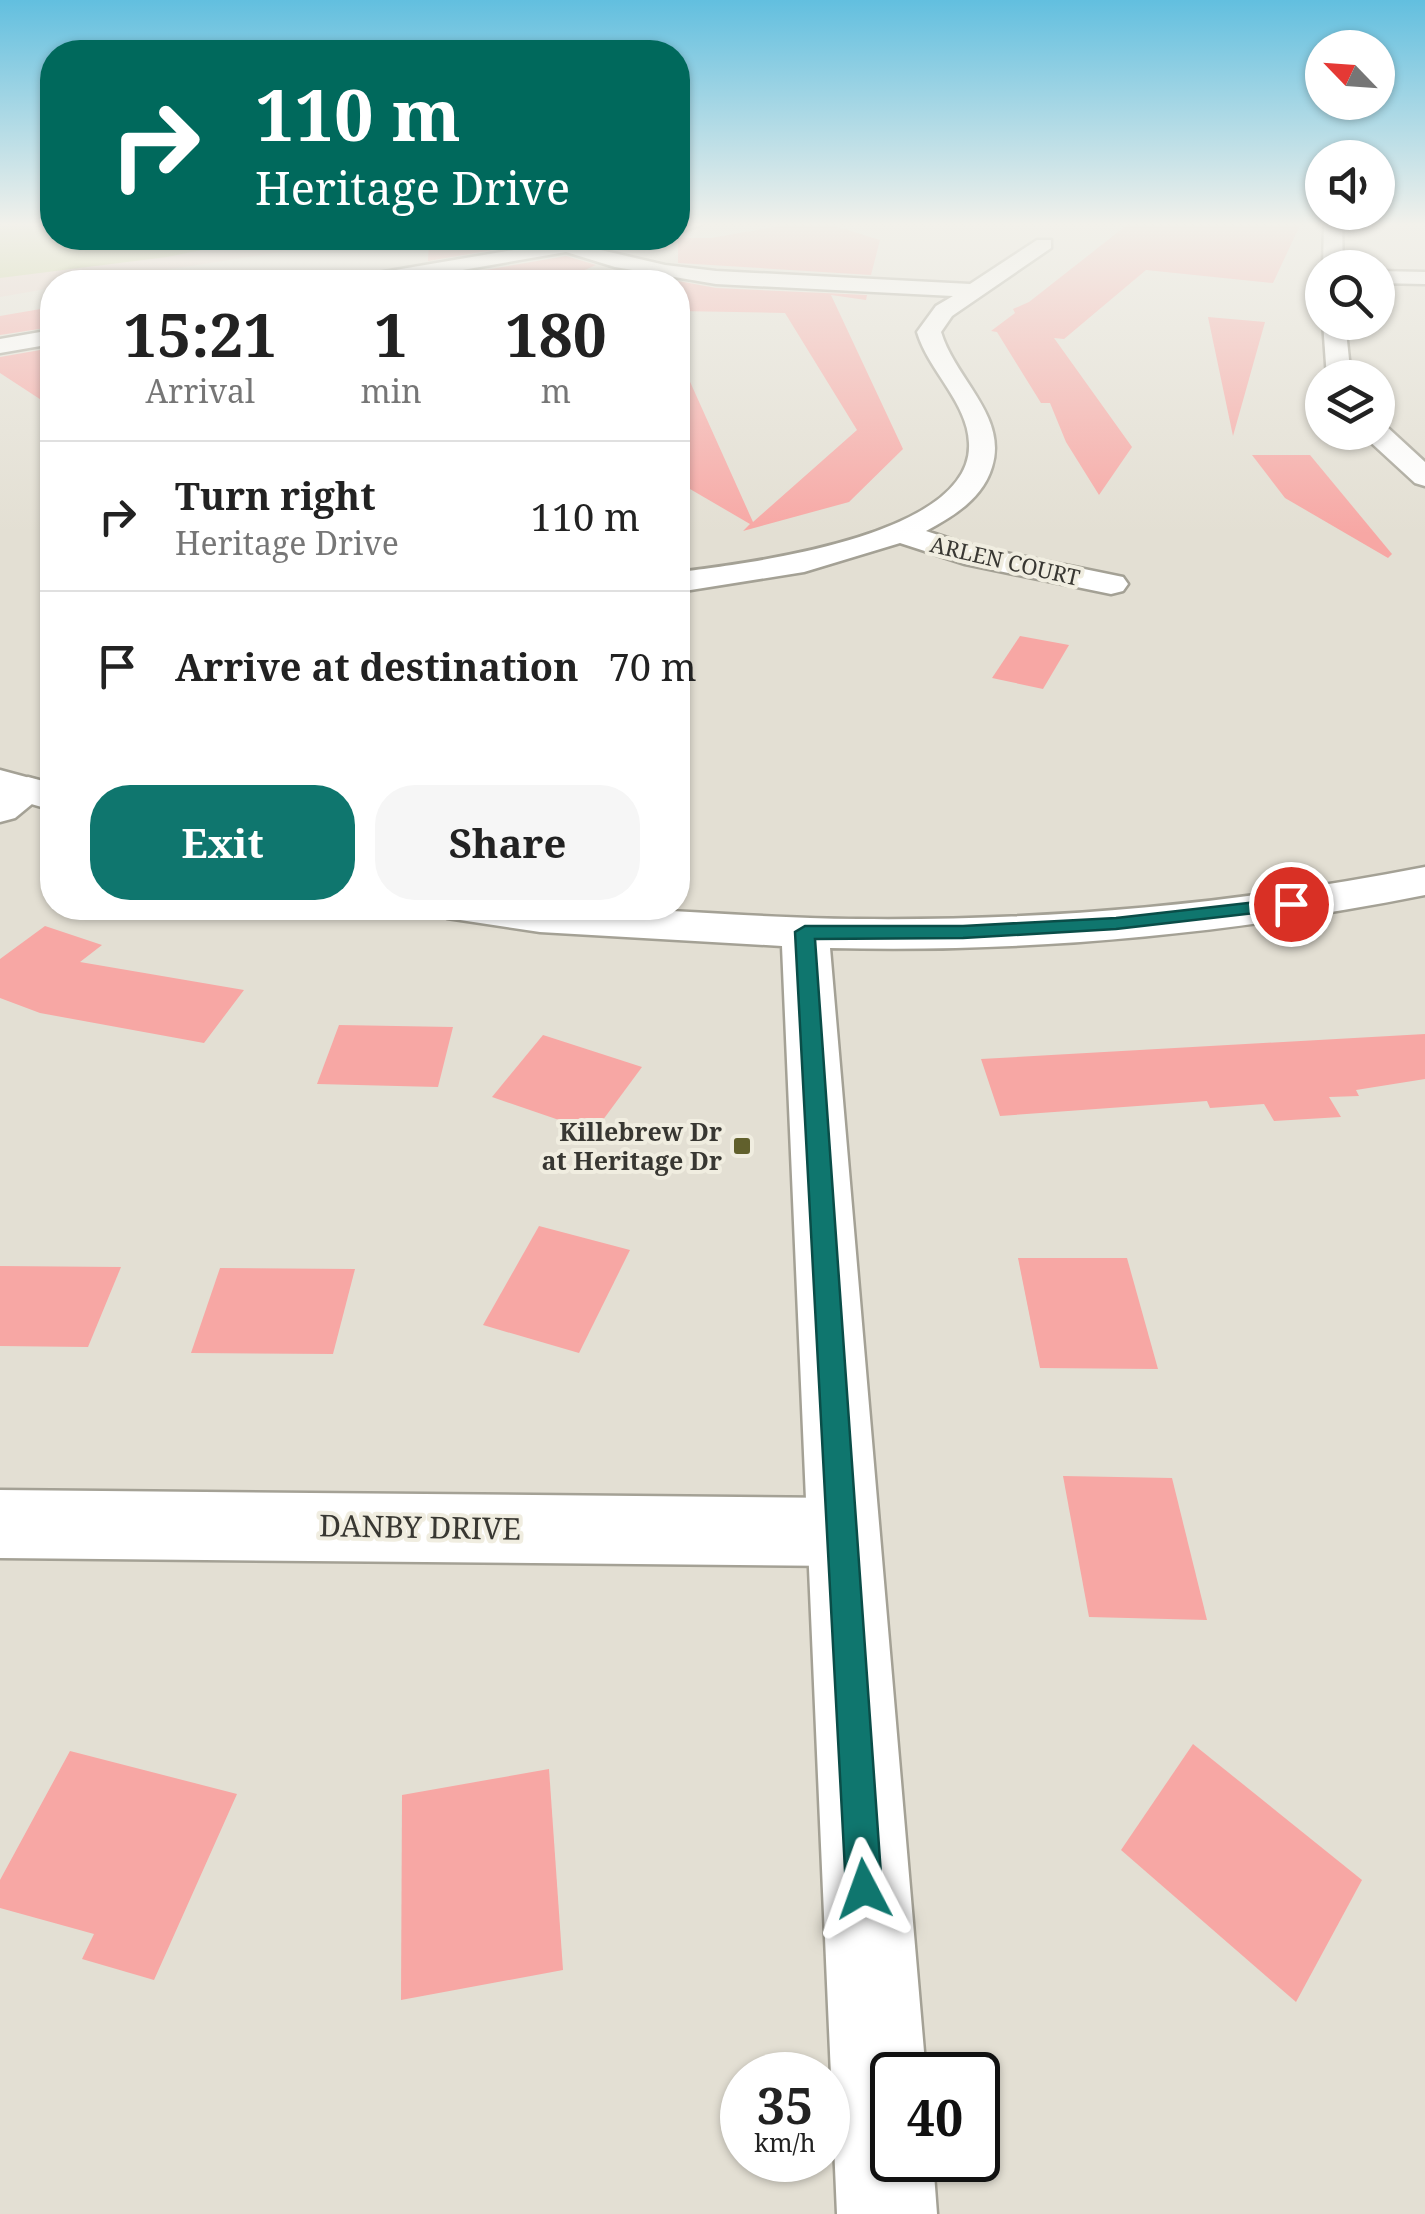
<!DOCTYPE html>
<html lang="en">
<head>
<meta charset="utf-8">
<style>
  :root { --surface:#fff; --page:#f6f6f6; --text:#222; --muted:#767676; --line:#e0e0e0; --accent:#0f766e }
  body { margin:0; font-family:"Noto Serif",serif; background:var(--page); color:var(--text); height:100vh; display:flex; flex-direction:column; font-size:38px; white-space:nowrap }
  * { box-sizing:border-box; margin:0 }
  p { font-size:32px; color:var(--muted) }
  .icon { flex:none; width:55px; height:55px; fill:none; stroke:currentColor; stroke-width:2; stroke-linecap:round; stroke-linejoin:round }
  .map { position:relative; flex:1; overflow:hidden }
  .sheet { position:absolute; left:40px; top:270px; width:650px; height:650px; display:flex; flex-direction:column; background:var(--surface); border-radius:40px; box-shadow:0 2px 8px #0004 }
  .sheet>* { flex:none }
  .top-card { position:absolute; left:40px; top:40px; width:650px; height:210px; border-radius:40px; box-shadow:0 2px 8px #0004; background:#00695c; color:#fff; overflow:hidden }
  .needle { width:65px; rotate:295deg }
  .controls { position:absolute; left:1305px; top:30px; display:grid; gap:20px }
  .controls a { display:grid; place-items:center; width:90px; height:90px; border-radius:50%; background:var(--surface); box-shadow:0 2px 8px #0004; font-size:50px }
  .speed { position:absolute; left:720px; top:2052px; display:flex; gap:20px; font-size:50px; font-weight:700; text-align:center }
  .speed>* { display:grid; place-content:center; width:130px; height:130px; border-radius:50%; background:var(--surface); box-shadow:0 2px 8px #0004; line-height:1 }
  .speed small { font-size:25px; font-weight:400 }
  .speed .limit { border:5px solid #111; border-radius:15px; background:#fff; color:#111 }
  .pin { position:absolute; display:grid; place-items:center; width:85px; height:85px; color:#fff; margin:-42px; border:5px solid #fff; border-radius:50%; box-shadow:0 2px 10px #0007 }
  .me { position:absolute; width:110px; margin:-55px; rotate:356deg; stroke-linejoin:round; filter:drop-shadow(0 0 8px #0008) }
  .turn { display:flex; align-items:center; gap:35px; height:210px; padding:0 50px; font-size:45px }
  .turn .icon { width:130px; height:130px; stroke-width:2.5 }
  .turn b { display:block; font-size:70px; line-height:85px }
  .eta { display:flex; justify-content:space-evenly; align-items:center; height:170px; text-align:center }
  .eta b { font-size:60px; font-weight:700; line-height:70px }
  .cta { display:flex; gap:20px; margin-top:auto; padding:20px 50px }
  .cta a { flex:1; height:115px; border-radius:40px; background:var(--accent); color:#fff; font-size:40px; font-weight:700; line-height:115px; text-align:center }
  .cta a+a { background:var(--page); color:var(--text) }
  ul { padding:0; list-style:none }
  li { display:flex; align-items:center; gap:30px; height:150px; padding:0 50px; border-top:2px solid var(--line) }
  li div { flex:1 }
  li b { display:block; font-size:38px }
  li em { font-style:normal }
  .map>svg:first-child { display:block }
  .education { fill:#e8cfc7 }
  .green { fill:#c3cd8d }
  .building { fill:#f7a7a4 }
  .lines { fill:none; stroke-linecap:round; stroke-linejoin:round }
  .minor-casing { stroke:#a4a195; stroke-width:5 }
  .tertiary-casing { stroke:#a4a195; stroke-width:5 }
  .minor { fill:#fff; fill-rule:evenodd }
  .tertiary { fill:#fff; fill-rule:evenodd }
  .route { fill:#0f766e; stroke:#0a4d48; stroke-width:2.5 }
  .poi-dot { fill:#61602c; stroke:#f0ede0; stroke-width:4 }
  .labels { text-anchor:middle; stroke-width:8; stroke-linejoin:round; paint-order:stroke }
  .far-street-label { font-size:22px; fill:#383732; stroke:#f0ede0 }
  .poi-label { font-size:25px; font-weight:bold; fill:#383732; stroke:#f0ede0; text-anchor:end }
  .near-street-label { font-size:30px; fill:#383732; stroke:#f0ede0 }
</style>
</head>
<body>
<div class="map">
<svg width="1425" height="2214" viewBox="0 0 1425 2214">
  <rect width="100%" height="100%" fill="#e3dfd3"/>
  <!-- education -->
  <polygon class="education" points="0,224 52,224 52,238 368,238 89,282 52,282 52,288 0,297"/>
  <!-- green -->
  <polygon class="green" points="0,224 52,224 52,238 261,238 167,257 0,278"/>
  <!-- building -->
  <g class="building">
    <polygon points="792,224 828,224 880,240 871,275 678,263 678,238 711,238"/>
    <polygon points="1127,225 1300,225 1273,283 1146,270 1064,339 1054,338 1132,447 1099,495 1066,442 1050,403 1041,403 997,332 991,331 1015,313 1013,309 1029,302"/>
    <polygon points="429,238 565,238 428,261"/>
    <polygon points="566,256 596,265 558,282 474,272"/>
    <polygon points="678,281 716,288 867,295 866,300 831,295 903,449 849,502 743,531 750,524 678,482 678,355 753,522 857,430 785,313 678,311"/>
    <polygon points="52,307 52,327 0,335 0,316"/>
    <polygon points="1208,317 1265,322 1233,436"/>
    <polygon points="52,348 52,407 0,373 0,357"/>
    <polygon points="1252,455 1310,455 1392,554 1388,558 1285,498"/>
    <polygon points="1020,636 1069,645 1043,689 992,678"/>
    <polygon points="45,926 102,945 80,962 244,990 204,1043 40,1013 0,998 0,959"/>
    <polygon points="339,1025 453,1027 438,1087 317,1084"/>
    <polygon points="1425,1034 1425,1079 1356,1090 1359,1096 1329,1097 1341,1117 1274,1121 1264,1104 1210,1108 1207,1101 1000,1116 981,1059"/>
    <polygon points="543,1035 642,1067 594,1132 492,1097"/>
    <polygon points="539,1226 630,1250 579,1353 483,1325"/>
    <polygon points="1018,1258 1127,1258 1158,1369 1040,1368"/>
    <polygon points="0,1266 121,1267 88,1347 0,1346"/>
    <polygon points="220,1268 355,1269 333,1354 191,1353"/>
    <polygon points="1063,1476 1172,1478 1207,1620 1089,1617"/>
    <polygon points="1193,1744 1362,1880 1296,2002 1121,1850"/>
    <polygon points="70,1751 237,1794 154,1980 82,1959 94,1934 0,1908 0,1880"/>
    <polygon points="549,1769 563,1970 401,2000 402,1795"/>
  </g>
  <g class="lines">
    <defs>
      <g id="minor">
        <polygon points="678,224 703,224 678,233"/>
        <polygon points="1324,224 1342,224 1343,268 1323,268"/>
        <path d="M584 238H611L610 244 592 248 665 265 716 271 970 284 1037 240H1051V248L952 316 941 332C955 379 1008 416 992 467 983 498 954 516 926 531L972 546 1123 577 1128 584 1123 591 1111 594 965 564 900 543 804 572 678 592V572C744 564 974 537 969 443 968 403 928 370 917 332L936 306 953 296 716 284 615 267 566 252 393 282H350L360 276Z"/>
        <polygon points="1378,271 1425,272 1425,284 1378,283"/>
        <polygon points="1323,322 1345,322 1351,378 1327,378"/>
        <polygon points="52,330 52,344 0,353 0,339"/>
        <polygon points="1378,424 1386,426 1425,462 1425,486 1415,483 1366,438 1363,432 1378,432"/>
        <polygon points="28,777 43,781 49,790 15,818 0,822 0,790"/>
        <polygon points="0,1490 840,1498 866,1508 876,1532 866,1556 840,1566 0,1558"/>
      </g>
      <g id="tertiary">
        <polygon points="0,770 52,784 52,810 0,795"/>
        <path d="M1425 867V895C1229 934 1031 953 830 948L926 2075H892V2160H933L937 2214H837L782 946 540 932 447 918 441 908C579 899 719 918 858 919 1049 921 1237 904 1425 867Z"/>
      </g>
    </defs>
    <!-- minor casing -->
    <use href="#minor" class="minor-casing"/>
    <!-- tertiary casing -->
    <use href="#tertiary" class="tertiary-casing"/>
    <!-- minor -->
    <use href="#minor" class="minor"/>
    <!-- tertiary -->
    <use href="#tertiary" class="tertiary"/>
  </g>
  <!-- sky -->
  <linearGradient id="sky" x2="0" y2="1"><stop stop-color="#62bfdf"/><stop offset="0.42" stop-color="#f2f1eb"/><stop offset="1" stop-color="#f2f1eb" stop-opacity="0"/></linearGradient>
  <rect width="1425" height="534" fill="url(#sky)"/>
  <!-- route -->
  <polygon class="route" points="1291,898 1301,904 1298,908 1116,929 963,938 815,939 882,1889 877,1902 864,1907 851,1902 846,1889 795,932 805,926 963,926 1116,918"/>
  <!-- markers -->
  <rect class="poi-dot" x="732" y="1136" width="20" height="20" rx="5"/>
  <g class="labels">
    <!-- far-street labels -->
    <g class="far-street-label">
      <text transform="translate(1005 561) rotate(13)" y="8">ARLEN COURT</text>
    </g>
    <!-- poi labels -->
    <g class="poi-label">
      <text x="722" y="1141">Killebrew Dr<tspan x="722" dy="29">at Heritage Dr</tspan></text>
    </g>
    <!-- near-street labels -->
    <g class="near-street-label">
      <text transform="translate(420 1528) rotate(1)" y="10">DANBY DRIVE</text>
    </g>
  </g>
</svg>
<div class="controls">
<a><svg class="needle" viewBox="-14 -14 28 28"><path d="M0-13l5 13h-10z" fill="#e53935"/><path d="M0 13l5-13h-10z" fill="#767676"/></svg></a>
<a><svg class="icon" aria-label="sound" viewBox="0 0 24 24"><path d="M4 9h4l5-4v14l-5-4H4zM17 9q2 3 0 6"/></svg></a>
<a><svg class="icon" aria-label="search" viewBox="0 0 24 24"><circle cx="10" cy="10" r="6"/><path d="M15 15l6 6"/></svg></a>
<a><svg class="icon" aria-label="layers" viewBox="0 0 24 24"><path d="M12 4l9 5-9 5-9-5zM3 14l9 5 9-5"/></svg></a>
</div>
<div class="speed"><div>35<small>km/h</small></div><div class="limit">40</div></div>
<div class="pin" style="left:1291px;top:904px;background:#d93025"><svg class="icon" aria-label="arrive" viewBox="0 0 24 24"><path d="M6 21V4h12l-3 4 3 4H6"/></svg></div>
<svg class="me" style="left:864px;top:1889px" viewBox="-20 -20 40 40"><path d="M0-17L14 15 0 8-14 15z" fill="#0f766e" stroke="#fff" stroke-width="4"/></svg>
<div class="top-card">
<div class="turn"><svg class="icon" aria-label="right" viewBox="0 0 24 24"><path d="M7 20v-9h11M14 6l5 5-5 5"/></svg><div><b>110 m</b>Heritage Drive</div></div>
</div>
<section class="sheet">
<div class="eta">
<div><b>15:21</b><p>Arrival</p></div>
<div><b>1</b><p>min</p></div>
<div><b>180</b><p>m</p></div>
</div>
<ul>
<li><svg class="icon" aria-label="right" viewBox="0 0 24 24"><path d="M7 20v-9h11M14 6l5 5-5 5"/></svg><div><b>Turn right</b><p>Heritage Drive</p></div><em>110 m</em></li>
<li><svg class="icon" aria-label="arrive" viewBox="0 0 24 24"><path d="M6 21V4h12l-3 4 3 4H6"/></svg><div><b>Arrive at destination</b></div><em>70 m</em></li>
</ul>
<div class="cta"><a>Exit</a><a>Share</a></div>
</section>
</div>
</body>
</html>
